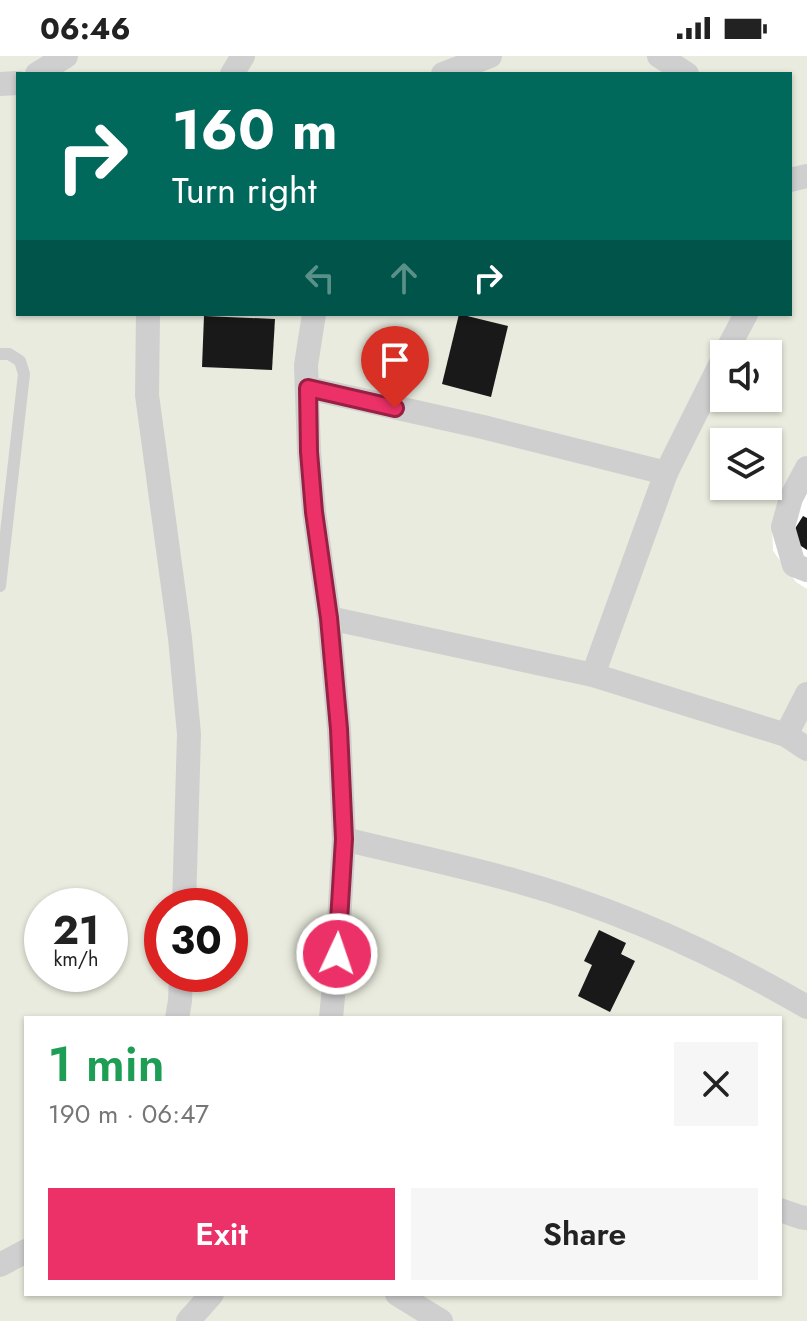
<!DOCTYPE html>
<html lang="en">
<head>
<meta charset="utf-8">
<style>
  :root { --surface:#fff; --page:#f6f6f6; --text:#222; --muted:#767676; --accent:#eb3167 }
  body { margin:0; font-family:Jost,sans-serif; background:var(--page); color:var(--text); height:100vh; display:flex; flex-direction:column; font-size:30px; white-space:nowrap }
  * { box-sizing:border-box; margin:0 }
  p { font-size:26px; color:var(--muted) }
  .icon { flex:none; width:44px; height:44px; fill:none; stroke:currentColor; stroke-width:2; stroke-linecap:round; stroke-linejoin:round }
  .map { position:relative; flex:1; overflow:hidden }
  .panel { position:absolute; left:24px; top:960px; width:758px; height:280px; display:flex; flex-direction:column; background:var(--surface); border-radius:0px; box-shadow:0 2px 6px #0004 }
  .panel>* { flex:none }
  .hud { position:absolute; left:16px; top:16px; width:776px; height:244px; border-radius:0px; box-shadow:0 2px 6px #0004; background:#00695c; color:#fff; overflow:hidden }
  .controls { position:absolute; left:710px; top:284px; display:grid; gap:16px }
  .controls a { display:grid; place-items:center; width:72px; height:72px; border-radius:0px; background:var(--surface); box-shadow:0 2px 6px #0004; font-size:40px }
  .speed { position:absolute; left:24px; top:832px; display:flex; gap:16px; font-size:40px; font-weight:700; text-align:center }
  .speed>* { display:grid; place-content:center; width:104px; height:104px; border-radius:50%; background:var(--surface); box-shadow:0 2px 6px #0004; line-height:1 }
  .speed small { font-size:20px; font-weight:400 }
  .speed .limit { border:12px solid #d22; background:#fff; color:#111 }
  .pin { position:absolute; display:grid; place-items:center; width:68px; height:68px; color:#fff; margin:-82px -34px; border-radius:50% 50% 50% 0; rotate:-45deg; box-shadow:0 0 8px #0007 }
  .pin .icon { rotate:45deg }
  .me { position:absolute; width:88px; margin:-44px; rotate:3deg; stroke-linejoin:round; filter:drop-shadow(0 0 6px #0008) }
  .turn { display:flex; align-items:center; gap:28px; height:168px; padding:0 24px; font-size:36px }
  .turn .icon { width:104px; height:104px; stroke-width:2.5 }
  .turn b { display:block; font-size:56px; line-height:68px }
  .lanes { display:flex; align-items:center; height:76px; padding:0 24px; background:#0003; justify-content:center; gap:40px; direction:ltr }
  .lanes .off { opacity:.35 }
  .round { display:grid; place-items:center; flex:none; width:84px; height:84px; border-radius:0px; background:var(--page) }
  .head { display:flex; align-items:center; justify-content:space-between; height:136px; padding:0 24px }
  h1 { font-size:48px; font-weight:600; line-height:60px; color:#1e9e55 }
  .button { display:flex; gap:16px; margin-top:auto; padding:16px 24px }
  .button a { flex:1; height:92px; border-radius:0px; background:var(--accent); color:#fff; font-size:32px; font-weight:600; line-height:92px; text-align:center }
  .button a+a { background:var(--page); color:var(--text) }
  .status { display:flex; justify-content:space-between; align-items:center; height:56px; padding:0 40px; background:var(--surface); direction:ltr }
  .status svg { height:22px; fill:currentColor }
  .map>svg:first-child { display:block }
  .green { fill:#e8ebdd; fill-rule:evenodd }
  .building { fill:#191919 }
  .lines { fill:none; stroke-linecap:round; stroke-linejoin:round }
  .lane { stroke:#cfcfcf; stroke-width:12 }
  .street { stroke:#cfcfcf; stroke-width:24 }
  .route-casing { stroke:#992043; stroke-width:20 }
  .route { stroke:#eb3167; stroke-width:14 }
</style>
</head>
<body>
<div class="status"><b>06:46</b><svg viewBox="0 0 49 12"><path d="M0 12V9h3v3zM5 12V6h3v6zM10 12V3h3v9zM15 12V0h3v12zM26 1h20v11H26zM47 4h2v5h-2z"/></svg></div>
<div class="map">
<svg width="807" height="1265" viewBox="0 0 807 1265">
  <rect width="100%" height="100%" fill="#fff"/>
  <!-- green -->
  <path class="green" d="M0 0H807V400L772 468 773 495 796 526 807 533V1265H0ZM18 18H790V258H18ZM724 298H768V342H724ZM724 386H768V430H724ZM42 850H110V918H42ZM162 850H230V918H162ZM26 962H780V1238H26Z"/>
  <!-- building -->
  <g class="building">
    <polygon points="459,258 508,270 491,341 442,328"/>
    <polygon points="204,260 275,263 272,314 202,311"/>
    <polygon points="803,460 807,462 807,494 789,482"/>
    <polygon points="599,874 626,887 621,898 635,905 610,956 578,940 592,909 584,905"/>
  </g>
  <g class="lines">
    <!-- lane -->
    <polyline class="lane" points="0,298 9,298 20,305 24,318 0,530"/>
    <!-- street -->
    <g class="street">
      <polyline points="659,0 687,18"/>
      <polyline points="37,18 66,0"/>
      <polyline points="232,18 243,0"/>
      <polyline points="443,18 490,0"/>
      <polyline points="0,28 18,27"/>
      <polyline points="790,124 807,120"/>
      <polyline points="148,258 147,339 180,582 189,678 184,850"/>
      <polyline points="314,258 306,309 309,396 314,456 329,562 339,673 344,783 337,898 331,962"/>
      <polyline points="725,298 746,258"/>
      <polyline points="308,332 483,371 666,417"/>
      <polyline points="807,412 791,442 783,471 794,509 807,514"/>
      <polyline points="329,562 593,619 786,679 807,693"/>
      <polyline points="593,619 666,417 724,301"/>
      <polyline points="786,679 807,638"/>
      <path d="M344 783C401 797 459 809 516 825 617 853 716 898 807 951"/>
      <polyline points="177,962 180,945 181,918"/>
      <polyline points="780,1154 800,1161 807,1162"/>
      <polyline points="0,1209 26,1195"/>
      <polyline points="397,1238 441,1265"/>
      <polyline points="188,1265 212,1238"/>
    </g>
  </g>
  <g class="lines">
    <defs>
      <polyline id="route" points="337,898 344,783 339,673 329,562 314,456 309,396 308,332 395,352"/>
    </defs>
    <!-- route casing -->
    <use href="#route" class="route-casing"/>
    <!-- route -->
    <use href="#route" class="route"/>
  </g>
</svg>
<div class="controls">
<a><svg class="icon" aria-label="sound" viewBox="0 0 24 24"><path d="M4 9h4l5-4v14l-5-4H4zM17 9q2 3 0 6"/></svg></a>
<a><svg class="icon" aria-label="layers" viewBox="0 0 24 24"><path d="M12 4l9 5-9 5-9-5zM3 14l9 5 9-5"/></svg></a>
</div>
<div class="speed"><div>21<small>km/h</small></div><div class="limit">30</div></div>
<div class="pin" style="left:395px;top:352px;background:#d93025"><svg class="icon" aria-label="arrive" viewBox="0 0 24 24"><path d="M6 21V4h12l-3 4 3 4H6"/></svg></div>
<svg class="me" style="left:337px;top:898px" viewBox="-20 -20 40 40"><circle r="17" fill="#eb3167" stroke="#fff" stroke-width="3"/><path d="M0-11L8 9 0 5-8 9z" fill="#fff"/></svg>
<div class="hud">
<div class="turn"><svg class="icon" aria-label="right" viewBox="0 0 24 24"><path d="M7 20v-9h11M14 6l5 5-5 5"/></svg><div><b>160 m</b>Turn right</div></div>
<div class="lanes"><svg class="icon off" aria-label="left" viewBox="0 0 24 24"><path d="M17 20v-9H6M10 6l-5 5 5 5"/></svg><svg class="icon off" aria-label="ahead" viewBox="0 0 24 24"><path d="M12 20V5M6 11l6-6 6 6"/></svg><svg class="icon" aria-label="right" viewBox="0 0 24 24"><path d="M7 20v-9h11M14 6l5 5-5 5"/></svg></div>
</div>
<section class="panel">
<div class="head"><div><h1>1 min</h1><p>190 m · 06:47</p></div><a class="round"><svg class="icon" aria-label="close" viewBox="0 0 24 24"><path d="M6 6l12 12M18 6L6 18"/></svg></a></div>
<div class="button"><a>Exit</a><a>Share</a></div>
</section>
</div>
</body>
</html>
